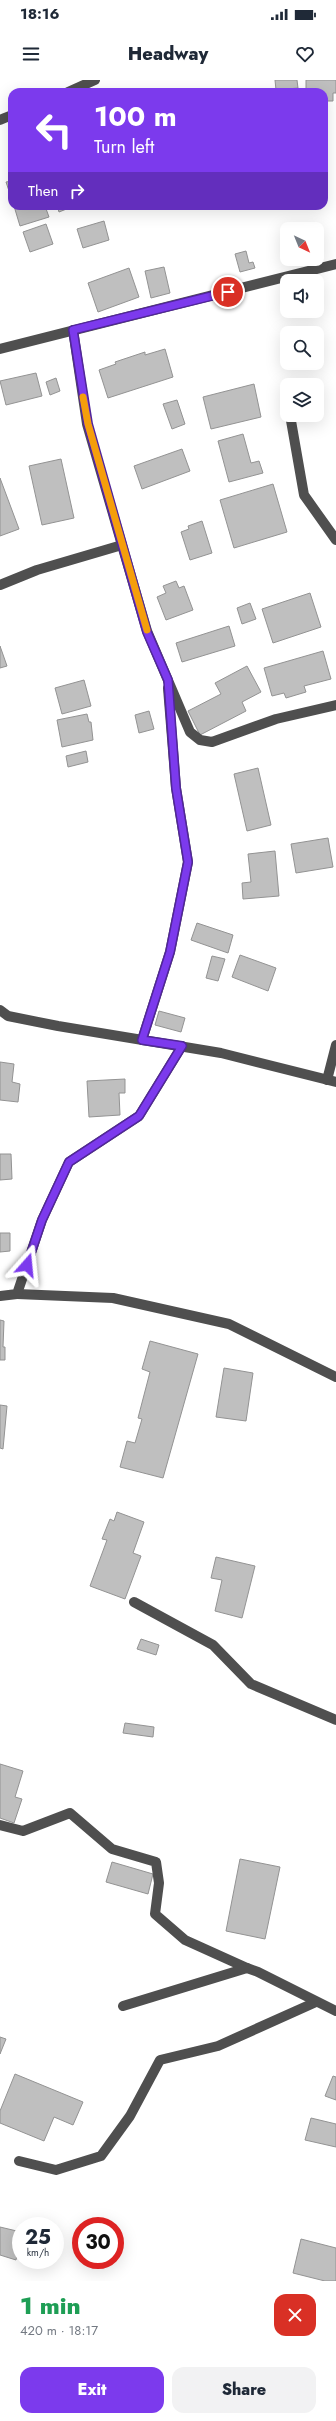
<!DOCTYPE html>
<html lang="en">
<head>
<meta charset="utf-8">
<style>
  :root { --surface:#fff; --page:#f2f2f3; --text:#1f2937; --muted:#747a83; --accent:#7c3aed }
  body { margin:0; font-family:Jost,sans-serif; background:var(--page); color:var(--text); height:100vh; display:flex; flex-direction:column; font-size:15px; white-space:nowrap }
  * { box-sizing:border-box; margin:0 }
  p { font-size:13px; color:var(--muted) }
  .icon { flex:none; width:22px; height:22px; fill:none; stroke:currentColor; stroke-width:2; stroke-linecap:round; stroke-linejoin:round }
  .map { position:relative; height:2201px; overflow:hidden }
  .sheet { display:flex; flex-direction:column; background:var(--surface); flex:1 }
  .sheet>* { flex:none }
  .top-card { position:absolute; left:8px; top:8px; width:320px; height:122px; border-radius:12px; box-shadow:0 4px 16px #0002; background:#7c3aed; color:#fff; overflow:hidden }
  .needle { width:26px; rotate:137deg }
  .controls { position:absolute; left:280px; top:142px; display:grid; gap:8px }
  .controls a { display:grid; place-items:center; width:44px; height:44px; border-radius:8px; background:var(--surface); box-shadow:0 4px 16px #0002; font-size:20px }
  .speed { position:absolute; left:12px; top:2137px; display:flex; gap:8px; font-size:20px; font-weight:700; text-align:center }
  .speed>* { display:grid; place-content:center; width:52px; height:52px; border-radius:50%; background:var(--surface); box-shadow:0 4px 16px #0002; line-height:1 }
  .speed small { font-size:10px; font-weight:400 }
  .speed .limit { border:6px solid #d22; background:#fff; color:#111 }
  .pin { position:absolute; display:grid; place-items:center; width:34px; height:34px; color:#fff; margin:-17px; border:2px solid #fff; border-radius:50%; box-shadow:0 1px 4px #0007 }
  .me { position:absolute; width:44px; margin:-22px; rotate:18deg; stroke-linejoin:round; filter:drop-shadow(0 0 3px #0008) }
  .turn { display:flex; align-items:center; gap:14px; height:84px; padding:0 20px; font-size:18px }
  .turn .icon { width:52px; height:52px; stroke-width:2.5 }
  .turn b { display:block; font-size:28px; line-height:34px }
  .then { display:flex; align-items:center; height:38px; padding:0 20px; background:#0003; gap:8px; font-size:15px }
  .round { display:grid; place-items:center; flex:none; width:42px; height:42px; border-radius:12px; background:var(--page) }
  .summary { display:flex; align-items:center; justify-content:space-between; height:68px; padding:0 20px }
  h1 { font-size:24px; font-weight:800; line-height:30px; color:#1e9e55 }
  .button { display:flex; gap:8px; margin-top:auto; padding:8px 20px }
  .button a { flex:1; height:46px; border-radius:12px; background:var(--accent); color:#fff; font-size:16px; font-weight:800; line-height:46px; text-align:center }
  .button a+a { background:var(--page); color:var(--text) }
  .status { display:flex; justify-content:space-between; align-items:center; height:28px; padding:0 20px; background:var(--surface); direction:ltr }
  .status svg { height:11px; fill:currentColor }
  header { display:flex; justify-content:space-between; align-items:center; height:52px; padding:0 20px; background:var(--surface); font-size:18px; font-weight:800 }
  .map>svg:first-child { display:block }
  .building { fill:#bfbfbf; stroke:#939393 }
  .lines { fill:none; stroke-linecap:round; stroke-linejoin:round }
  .minor { stroke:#4f4f4f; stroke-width:10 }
  .route-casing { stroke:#51269a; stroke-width:10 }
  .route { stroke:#7c3aed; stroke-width:7 }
  .slow { stroke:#f59e0b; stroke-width:7 }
</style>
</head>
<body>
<div class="status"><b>18:16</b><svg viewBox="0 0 49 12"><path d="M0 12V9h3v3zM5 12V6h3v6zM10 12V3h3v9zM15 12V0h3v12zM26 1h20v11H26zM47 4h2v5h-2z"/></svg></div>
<header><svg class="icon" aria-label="menu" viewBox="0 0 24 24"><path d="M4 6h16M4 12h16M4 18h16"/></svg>Headway<svg class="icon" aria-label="heart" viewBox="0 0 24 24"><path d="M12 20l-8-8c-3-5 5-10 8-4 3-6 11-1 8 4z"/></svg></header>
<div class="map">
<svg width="336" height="2201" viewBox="0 0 336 2201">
  <rect width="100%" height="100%" fill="#fff"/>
  <!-- building -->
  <g class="building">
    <polygon points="275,0 297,0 298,8 276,10"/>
    <polygon points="306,0 336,0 336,13 333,13 333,21 324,21 324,12 306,12"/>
    <polygon points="12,101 12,120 6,102"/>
    <polygon points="14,126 45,126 49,137 20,146"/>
    <polygon points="57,126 74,126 59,132"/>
    <polygon points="104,141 109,160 83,168 77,149"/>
    <polygon points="46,144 53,164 30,172 23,152"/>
    <polygon points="246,171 249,183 253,182 255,188 240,192 235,174"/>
    <polygon points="164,187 170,213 151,218 145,191"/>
    <polygon points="129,188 139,217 98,232 88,203"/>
    <polygon points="165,269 173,297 108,318 99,290 116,284 115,282 145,272 145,275"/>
    <polygon points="36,293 42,316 6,325 0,301"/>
    <polygon points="56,298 60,311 50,315 46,302"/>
    <polygon points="254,304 261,337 211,349 203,317"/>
    <polygon points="177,320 185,344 172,349 163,324"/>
    <polygon points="243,354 251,383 259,381 263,393 229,402 218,361"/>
    <polygon points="182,369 190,391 142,409 134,386"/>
    <polygon points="61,379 74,438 42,445 29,386"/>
    <polygon points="0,398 19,449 0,456"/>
    <polygon points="273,404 287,452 234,468 220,420"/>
    <polygon points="202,441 212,473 190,480 181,452 189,449 188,446"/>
    <polygon points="176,501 179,508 184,506 193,530 166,540 157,517 166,513 163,506"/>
    <polygon points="310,513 321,547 273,563 262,529"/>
    <polygon points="250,523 256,539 242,544 237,528"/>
    <polygon points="229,546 235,566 182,582 176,563"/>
    <polygon points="0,566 7,586 0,588"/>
    <polygon points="323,571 331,599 304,606 306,612 286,618 284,613 272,616 264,588"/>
    <polygon points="247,586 261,612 242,622 246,631 200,655 188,631 221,614 215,603"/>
    <polygon points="84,600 91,626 62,634 55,608"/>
    <polygon points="149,631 154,649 139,653 135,635"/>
    <polygon points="87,634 89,642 91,642 93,660 62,667 57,640"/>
    <polygon points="86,671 88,682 68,687 66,676"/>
    <polygon points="258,688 271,745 247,751 234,694"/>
    <polygon points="328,758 333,787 296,793 291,764"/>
    <polygon points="275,771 279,816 243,819 242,803 251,802 248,774"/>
    <polygon points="197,843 233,855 228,873 191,860"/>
    <polygon points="240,875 276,888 268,911 232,897"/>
    <polygon points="212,876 225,879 218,901 206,898"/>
    <polygon points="159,931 185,938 181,952 155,945"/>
    <polygon points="0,982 14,984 12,1002 20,1004 18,1022 0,1020"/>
    <polygon points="125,999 125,1013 119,1013 120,1035 89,1037 87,1001"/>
    <polygon points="0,1074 11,1074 12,1099 0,1100"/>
    <polygon points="0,1153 10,1153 10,1171 0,1172"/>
    <polygon points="0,1240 4,1241 3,1267 5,1267 5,1280 0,1280"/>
    <polygon points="150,1261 198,1274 163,1398 120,1387 127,1361 135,1363 142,1339 138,1338 150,1292 142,1289"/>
    <polygon points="224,1288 253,1293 246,1341 216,1337"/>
    <polygon points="0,1325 7,1326 3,1369 0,1368"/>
    <polygon points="117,1432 144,1442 133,1473 141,1476 125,1519 90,1506 107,1460 102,1459 110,1439 114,1441"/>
    <polygon points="216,1477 255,1486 242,1538 215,1531 222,1500 211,1498"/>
    <polygon points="141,1559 159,1565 156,1575 137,1569"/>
    <polygon points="125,1643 154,1647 153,1657 123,1653"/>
    <polygon points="0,1684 23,1691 15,1717 22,1719 14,1743 0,1738"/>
    <polygon points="240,1779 280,1787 265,1859 226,1851"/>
    <polygon points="112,1782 153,1794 148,1814 106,1802"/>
    <polygon points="0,1957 6,1959 0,1974"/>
    <polygon points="15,1994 83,2022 73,2045 54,2037 44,2061 0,2043 0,2031"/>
    <polygon points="333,1996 336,1997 336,2020 325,2016"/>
    <polygon points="311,2038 336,2044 336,2067 305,2060"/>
    <polygon points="0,2147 21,2152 16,2180 0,2175"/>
    <polygon points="301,2159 336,2168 336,2201 325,2201 293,2193"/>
  </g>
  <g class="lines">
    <!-- minor -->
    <g class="minor">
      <polyline points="68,12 95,0"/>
      <polyline points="0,40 12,35"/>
      <polyline points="73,250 87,344 122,465 147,551 190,652 200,660 212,662 276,639 336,625"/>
      <polyline points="0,269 336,184"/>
      <polyline points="290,335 304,415 336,460"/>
      <polyline points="0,505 37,490 122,465"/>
      <polyline points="0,930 8,936 58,946 221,973 336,1002"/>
      <polyline points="142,960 170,872 188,782 176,708 168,608"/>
      <polyline points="327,1000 336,965"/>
      <polyline points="17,1214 113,1218 229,1244 336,1297"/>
      <polyline points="0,1216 17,1214 42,1140 69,1082 139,1036 182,966"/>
      <polyline points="134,1522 213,1565 251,1604 336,1640"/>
      <polyline points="0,1745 23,1751 70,1733 112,1769 156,1782 159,1803 155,1834 185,1860 247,1888"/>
      <polyline points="123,1926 247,1888 258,1892 336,1931"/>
      <polyline points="19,2081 56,2090 101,2076 130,2036 160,1980 218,1966 316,1922"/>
    </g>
  </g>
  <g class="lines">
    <defs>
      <polyline id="route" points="27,1185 42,1140 69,1082 139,1036 182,966 142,960 170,872 188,782 176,708 168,600 147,552 88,344 73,250 228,212"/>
    </defs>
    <!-- route casing -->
    <use href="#route" class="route-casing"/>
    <!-- route -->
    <use href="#route" class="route"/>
    <!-- slow -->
    <polyline class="slow" points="83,317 88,344 147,550"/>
  </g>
</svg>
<div class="controls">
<a><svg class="needle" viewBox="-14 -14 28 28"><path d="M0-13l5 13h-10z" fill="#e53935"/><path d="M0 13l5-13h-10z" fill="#747a83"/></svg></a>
<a><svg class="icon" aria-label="sound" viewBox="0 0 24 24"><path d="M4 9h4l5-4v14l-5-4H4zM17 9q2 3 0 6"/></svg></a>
<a><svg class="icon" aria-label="search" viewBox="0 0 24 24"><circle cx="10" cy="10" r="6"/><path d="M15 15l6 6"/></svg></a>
<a><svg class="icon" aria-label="layers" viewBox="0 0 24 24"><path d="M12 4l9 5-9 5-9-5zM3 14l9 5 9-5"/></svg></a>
</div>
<div class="speed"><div>25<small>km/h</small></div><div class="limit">30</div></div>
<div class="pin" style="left:228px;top:212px;background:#d93025"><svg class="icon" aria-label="arrive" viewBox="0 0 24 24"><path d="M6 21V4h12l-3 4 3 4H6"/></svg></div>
<svg class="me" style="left:27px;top:1185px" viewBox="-20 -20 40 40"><path d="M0-17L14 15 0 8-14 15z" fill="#7c3aed" stroke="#fff" stroke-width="4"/></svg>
<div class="top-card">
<div class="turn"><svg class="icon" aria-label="left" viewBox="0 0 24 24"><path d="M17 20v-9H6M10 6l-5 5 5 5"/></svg><div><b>100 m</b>Turn left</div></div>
<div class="then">Then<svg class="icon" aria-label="right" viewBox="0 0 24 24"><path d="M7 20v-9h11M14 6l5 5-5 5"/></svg></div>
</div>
</div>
<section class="sheet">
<div class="summary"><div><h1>1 min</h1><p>420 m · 18:17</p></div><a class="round" style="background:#d93025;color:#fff"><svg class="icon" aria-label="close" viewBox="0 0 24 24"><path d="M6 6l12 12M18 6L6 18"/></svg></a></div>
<div class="button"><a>Exit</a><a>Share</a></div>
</section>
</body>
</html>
